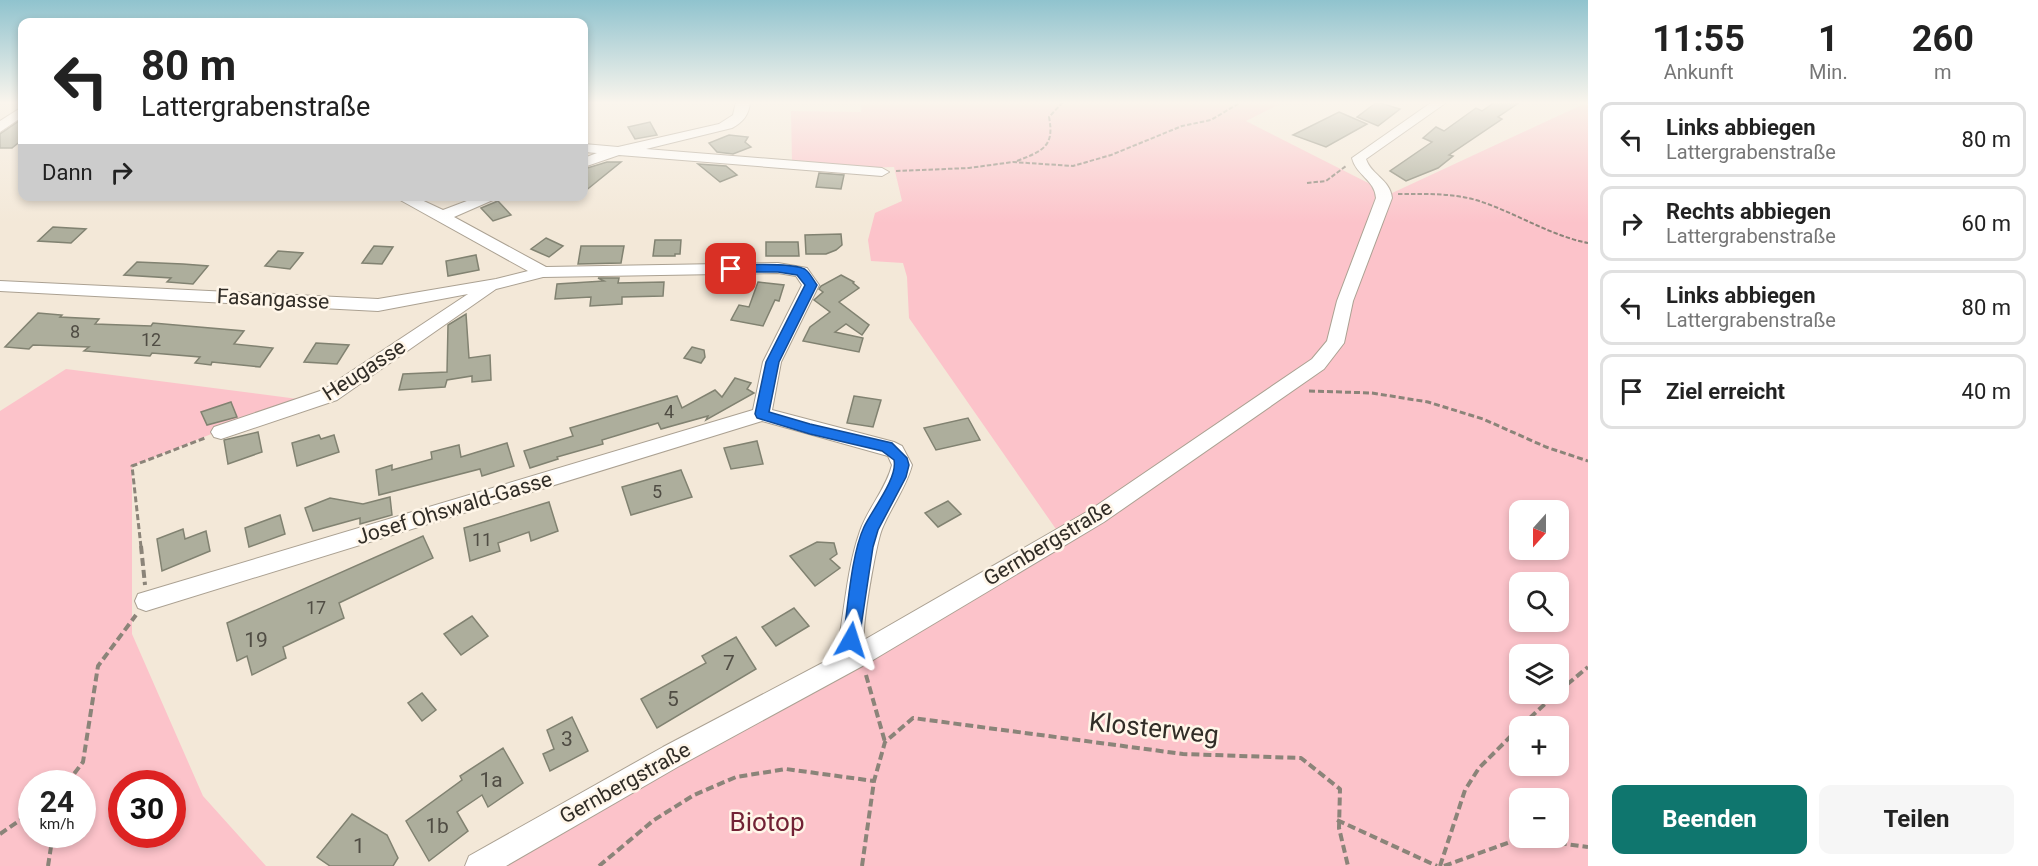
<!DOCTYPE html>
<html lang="de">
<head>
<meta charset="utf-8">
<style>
  :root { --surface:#fff; --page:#f6f6f6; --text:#222; --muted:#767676; --line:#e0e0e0; --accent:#0f766e }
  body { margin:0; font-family:Roboto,sans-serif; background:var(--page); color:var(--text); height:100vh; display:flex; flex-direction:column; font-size:22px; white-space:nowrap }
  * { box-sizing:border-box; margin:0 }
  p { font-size:20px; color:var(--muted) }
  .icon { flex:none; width:33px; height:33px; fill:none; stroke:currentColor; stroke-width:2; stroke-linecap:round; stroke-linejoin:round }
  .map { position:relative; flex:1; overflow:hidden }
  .details { display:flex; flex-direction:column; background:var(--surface); width:450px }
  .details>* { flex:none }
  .banner { position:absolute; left:18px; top:18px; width:570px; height:183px; border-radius:12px; box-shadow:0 3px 9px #0003; background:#fff; color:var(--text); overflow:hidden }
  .needle { width:39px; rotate:201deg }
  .tools { position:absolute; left:1509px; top:500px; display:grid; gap:12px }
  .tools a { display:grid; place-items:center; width:60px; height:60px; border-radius:12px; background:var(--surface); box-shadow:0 3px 9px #0003; font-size:30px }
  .speed { position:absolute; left:18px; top:770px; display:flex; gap:12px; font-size:30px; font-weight:700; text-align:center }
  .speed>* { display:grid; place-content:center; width:78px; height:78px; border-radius:50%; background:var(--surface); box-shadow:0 3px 9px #0003; line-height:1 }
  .speed small { font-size:15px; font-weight:400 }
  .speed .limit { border:9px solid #d22; background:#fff; color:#111 }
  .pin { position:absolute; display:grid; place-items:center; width:51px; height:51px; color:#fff; margin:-26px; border-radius:12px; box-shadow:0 3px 9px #0006 }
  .me { position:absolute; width:66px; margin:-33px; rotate:6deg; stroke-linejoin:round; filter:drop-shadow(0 0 4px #0008) }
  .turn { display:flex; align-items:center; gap:21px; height:126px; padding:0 24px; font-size:27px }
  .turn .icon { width:78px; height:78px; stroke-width:2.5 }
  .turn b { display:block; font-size:42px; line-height:51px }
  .then { display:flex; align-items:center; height:57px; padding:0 24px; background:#0003; gap:12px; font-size:22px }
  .eta { display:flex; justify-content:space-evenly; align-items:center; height:102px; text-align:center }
  .eta b { font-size:36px; font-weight:700; line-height:42px }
  .cta { display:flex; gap:12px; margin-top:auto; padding:12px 24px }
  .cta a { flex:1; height:69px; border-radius:12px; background:var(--accent); color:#fff; font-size:24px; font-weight:700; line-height:69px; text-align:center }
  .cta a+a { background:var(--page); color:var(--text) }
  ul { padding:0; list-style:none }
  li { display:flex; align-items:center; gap:18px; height:75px; margin:0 12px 9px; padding:0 12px; border:3px solid var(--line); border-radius:12px }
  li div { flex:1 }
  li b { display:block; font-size:22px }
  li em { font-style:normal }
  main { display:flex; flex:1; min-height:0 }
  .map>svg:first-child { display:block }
  .green { fill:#fcc3ca; fill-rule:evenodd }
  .building { fill:#adae9c; stroke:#818271; stroke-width:1.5 }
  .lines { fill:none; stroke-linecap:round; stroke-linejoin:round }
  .minor-casing { stroke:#aba192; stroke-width:2 }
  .path-far2 { stroke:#8b8479; stroke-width:2; stroke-dasharray:4.5 2; stroke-linecap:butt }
  .path-far1 { stroke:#8b8479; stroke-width:3; stroke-dasharray:6 3; stroke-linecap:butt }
  .path { stroke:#8b8479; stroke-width:4; stroke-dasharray:8 4; stroke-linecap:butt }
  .minor { fill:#fff; fill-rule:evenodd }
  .route { fill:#1a73e8; stroke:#114b97; stroke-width:1.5 }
  .labels { text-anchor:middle; stroke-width:5; stroke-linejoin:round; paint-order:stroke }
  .number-label { font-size:18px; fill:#504d44 }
  .street-label { font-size:21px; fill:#312d27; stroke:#fff6e9 }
  .near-number-label { font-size:21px; fill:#504d44 }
  .near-street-label { font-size:26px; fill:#312d27; stroke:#fff6e9 }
  .near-park-label { font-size:26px; fill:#722235; stroke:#fff6e9 }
</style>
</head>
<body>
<main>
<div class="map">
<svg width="1588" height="866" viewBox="0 0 1588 866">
  <rect width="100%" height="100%" fill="#f3e8d8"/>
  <!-- green -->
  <g class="green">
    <path d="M862 102H1284L1246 121 1390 194 1588 102V866H495L1058 532 909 318 907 277 903 263 871 261 868 240 875 213 902 201 894 167 862 168 792 162 791 111 861 112ZM1520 510H1558V549H1520ZM1520 582H1558V621H1520ZM1520 654H1558V693H1520ZM1520 726H1558V765H1520ZM1520 798H1558V837H1520Z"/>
    <path d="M66 369 298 399 132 466V634L203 796 266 866H0V411ZM32 783H82V834H32ZM122 783H172V834H122Z"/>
  </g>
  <!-- building -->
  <g class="building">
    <polygon points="1377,102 1400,109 1378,126 1357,117"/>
    <polygon points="1495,102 1520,102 1498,117 1502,119 1449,155 1453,156 1438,168 1406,181 1390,171 1432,142 1423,138 1436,127 1444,131 1476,108 1482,111"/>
    <polygon points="1339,112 1367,124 1326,147 1293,135"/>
    <polygon points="22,119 22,140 12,148 0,148 0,134"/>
    <polygon points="650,122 657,135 635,139 628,127"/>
    <polygon points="729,135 748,137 745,142 751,147 733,154 717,152 709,143"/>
    <polygon points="607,162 621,162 584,192 584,169"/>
    <polygon points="698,164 726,166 737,175 720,182"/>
    <polygon points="819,173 844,175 841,189 816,187"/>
    <polygon points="498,201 511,215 493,221 481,208"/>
    <polygon points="53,227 86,229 71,243 38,241"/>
    <polygon points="841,234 842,245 836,250 826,254 806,254 805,235"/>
    <polygon points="546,238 563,246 549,257 531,249"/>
    <polygon points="655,240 681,240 680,254 675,254 675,256 653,256"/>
    <polygon points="766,242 798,242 799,256 766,256"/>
    <polygon points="374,246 393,247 382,264 362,263"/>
    <polygon points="581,246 624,246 621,263 578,264"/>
    <polygon points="278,251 303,253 290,269 265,266"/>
    <polygon points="476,255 479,270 448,276 446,261"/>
    <polygon points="137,262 183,264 208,266 193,284 167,282 171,278 124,275"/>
    <polygon points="841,275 854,282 853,283 859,288 839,302 869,325 862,335 846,324 835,332 863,338 859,352 803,341 810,327 830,312 814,300 823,292 819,289 821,286"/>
    <polygon points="598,278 619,278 618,283 664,282 663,296 622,297 622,304 590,306 591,297 555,299 557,284 604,281"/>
    <polygon points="758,282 784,285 779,301 775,300 763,326 731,320 739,305 749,307"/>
    <polygon points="38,313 62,315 60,317 99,319 95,324 151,326 153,323 244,331 234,344 273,348 260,367 212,362 211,365 195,363 200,357 152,353 150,356 84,351 89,347 33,345 29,349 5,347"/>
    <polygon points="466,314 469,358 490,355 491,380 472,382 472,376 447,380 445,387 399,390 403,374 447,372 448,325"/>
    <polygon points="316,343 349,345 337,364 304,362"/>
    <polygon points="692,347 704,350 705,357 701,363 684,358"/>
    <polygon points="735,378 751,383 747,389 754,393 706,420 708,416 661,429 658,423 602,440 603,444 557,457 558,459 530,468 524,451 573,436 570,428 677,396 682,408 715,390 722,397"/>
    <polygon points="854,396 881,400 873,427 847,423"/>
    <polygon points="231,402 237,417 207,425 201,412"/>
    <polygon points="968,418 980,440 936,450 924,428"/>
    <polygon points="258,432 262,452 228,464 224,440"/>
    <polygon points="319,435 321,439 334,435 339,452 297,466 292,443"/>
    <polygon points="757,441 763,464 731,469 724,448"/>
    <polygon points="507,443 514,466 482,476 480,469 379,495 376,470 392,465 392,470 432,459 431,452 459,445 461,457"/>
    <polygon points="681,470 692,497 631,515 622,487"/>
    <polygon points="390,497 392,515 360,524 360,518 313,531 305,508 330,498 363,504"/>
    <polygon points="948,501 961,514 938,527 925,513"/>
    <polygon points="549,502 558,531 531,541 529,532 498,543 500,551 470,561 464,528"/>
    <polygon points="280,515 285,534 249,547 245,528"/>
    <polygon points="183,529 185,539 206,531 210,551 162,571 157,539"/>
    <polygon points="423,536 433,558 339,603 344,618 283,647 286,658 252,675 247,656 237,661 227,623"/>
    <polygon points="817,542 834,543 837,554 830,559 840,568 815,586 790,556"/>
    <polygon points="794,608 809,626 776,646 762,627"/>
    <polygon points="472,616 488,636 461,655 444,634"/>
    <polygon points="736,637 756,669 657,728 641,699 706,663 702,656"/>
    <polygon points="422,693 436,710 422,721 408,703"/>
    <polygon points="572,717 588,751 550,771 543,754 554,749 547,730"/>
    <polygon points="503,748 523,783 488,807 482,795 457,812 468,831 429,861 406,821 462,780 460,776"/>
    <polygon points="352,814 387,835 398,858 393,866 330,866 317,857"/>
  </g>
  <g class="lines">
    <defs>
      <g id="minor">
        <path d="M736 102H750C749 115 743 122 732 128L646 149 882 168 889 172 882 176 619 155 584 167V158L597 153 584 152V144L618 147 719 124 733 115Z"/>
        <path d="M1432 102H1447L1366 159C1371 175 1390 179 1392 198L1353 301 1344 343 1324 369 1104 522 868 663 681 765 506 866H465L469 856 663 747 845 651 839 640C845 604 848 565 860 531 868 508 886 489 892 465L888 456 762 421 146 611 138 608 135 601 138 594 753 410 763 362 802 285 796 276 778 273 543 277 496 289 337 400 221 439 214 437 211 432 214 427 323 390 468 294 378 311 0 291V281L378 299 496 279 528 271 393 196H413L443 210 480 196H502L454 217 546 267 778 263 807 268 819 285 781 362 772 410 894 442 902 446 912 465C906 488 891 507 882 529 876 544 862 625 864 640L1090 510 1312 359 1327 341 1337 301 1376 198C1375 180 1356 175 1352 158Z"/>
        <polygon points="22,107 22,117 0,132 0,121"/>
      </g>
    </defs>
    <!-- minor casing -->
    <use href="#minor" class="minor-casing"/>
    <!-- path-far2 -->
    <g class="path-far2">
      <path d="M1017 161C1042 151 1055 147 1049 117L1063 102"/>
      <polyline points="896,171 969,168 1013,162 1073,166 1111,155 1182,126 1211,120 1241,102"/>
      <polyline points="1307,183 1326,181 1346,166"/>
      <path d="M1398 194C1424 194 1451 193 1476 200 1515 212 1548 235 1588 243"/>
    </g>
    <!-- path-far1 -->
    <g class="path-far1">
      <polyline points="1309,391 1372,393 1428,402 1483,419 1546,447 1588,461"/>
      <polyline points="141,547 132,466 205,438"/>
    </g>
    <!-- path -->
    <g class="path">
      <polyline points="141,546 145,585"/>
      <polyline points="866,675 885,742"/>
      <polyline points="1558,692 1588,667"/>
      <polyline points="1521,726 1557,693"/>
      <polyline points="67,783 83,762 98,666 136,615"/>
      <polyline points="1337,820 1437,866"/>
      <polyline points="0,834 32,812"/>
      <polyline points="48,866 53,834"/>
      <polyline points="599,866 654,820 694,795 736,777 786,769 874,781"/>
      <polyline points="862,866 874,781 885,742 913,718 1183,754 1301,758 1340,789 1339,828 1348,866"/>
      <polyline points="1440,866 1465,790 1479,768 1520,727"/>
      <polyline points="1444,866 1521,838 1588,847"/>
    </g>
    <!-- minor -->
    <use href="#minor" class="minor"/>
  </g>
  <!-- sky -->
  <linearGradient id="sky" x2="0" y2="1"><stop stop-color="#90c3ce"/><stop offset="0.46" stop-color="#faf5ed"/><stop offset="1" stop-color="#faf5ed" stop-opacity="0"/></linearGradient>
  <rect width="1588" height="223" fill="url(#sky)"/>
  <!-- route -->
  <path class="route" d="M731 265C745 265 796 262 806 270 810 273 814 281 817 285L779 362 769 412 810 424 892 443 907 458 909 465 906 477 878 530 873 547 859 640 857 645 851 647 845 645 843 640C848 608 851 555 864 527 872 510 898 478 894 460L882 451 810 434 757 418 755 414 766 362 805 285 797 275 778 272H727L725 269Z"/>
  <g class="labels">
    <!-- number labels -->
    <g class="number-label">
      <text x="75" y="338">8</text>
      <text x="151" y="346">12</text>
      <text x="669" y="418">4</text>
      <text x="657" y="498">5</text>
      <text x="482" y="546">11</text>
      <text x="316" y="614">17</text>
    </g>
    <!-- street labels -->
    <g class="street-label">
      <text transform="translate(273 299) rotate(3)" y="7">Fasangasse</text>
      <text transform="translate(364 370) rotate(-33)" y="7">Heugasse</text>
      <text transform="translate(454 508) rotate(-17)" y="7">Josef Ohswald-Gasse</text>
      <text transform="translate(1048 543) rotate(-31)" y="7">Gernbergstraße</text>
      <text transform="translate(625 783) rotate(-29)" y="7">Gernbergstraße</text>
    </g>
    <!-- near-number labels -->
    <g class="near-number-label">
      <text x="256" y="647">19</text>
      <text x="729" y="670">7</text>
      <text x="673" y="706">5</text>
      <text x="567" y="746">3</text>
      <text x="491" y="787">1a</text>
      <text x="437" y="833">1b</text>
      <text x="359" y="853">1</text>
    </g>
    <!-- near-street labels -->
    <g class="near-street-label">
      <text transform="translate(1154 728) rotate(6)" y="9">Klosterweg</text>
    </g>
    <!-- near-park labels -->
    <g class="near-park-label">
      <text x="767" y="831">Biotop</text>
    </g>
  </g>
</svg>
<div class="tools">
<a><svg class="needle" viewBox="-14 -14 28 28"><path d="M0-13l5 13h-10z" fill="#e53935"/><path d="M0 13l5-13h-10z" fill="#767676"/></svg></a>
<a><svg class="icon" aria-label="search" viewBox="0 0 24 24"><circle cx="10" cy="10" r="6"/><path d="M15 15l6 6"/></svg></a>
<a><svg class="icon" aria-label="layers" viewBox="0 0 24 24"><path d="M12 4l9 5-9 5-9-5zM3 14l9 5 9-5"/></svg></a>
<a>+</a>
<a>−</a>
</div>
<div class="speed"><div>24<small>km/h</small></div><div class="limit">30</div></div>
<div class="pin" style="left:731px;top:269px;background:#d93025"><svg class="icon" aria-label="arrive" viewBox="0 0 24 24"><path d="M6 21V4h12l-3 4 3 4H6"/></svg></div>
<svg class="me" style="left:851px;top:640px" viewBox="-20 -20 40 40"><path d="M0-17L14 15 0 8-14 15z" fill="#1a73e8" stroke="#fff" stroke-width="4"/></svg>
<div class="banner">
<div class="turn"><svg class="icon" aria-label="left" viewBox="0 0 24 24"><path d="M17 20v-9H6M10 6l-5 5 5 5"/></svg><div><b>80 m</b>Lattergrabenstraße</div></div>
<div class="then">Dann<svg class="icon" aria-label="right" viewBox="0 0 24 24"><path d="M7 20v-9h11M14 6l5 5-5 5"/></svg></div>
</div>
</div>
<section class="details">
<div class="eta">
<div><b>11:55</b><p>Ankunft</p></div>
<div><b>1</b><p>Min.</p></div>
<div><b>260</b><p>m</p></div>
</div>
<ul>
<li><svg class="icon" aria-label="left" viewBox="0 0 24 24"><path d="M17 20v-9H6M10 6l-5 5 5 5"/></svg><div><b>Links abbiegen</b><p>Lattergrabenstraße</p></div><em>80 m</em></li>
<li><svg class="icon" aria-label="right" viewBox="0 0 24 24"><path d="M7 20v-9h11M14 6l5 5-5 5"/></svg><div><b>Rechts abbiegen</b><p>Lattergrabenstraße</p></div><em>60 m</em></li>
<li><svg class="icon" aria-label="left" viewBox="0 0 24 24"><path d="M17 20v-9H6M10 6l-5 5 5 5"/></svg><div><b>Links abbiegen</b><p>Lattergrabenstraße</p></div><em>80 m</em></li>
<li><svg class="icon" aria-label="arrive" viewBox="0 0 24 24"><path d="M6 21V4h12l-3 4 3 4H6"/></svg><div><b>Ziel erreicht</b></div><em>40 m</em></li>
</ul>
<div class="cta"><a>Beenden</a><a>Teilen</a></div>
</section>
</main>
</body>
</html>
